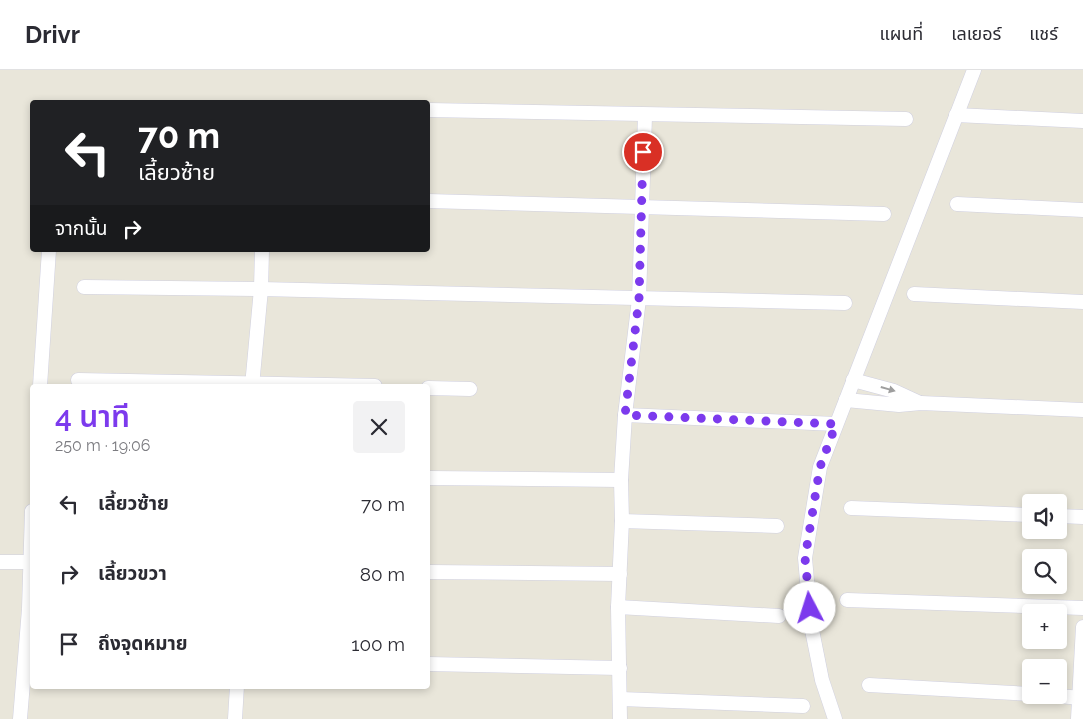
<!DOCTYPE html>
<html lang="th">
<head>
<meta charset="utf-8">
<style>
  :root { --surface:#fff; --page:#f2f2f3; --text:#2b2b33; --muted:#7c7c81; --line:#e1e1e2; --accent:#7c3aed }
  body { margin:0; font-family:Raleway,"Noto Sans Thai",sans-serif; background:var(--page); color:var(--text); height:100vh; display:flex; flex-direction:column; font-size:19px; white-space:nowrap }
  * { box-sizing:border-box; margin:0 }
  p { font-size:16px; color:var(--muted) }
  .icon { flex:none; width:28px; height:28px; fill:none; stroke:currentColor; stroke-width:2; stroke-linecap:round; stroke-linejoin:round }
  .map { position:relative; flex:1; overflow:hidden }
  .details { position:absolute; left:30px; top:314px; width:400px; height:305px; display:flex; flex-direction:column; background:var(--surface); border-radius:5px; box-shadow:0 2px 8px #0003 }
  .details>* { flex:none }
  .banner { position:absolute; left:30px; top:30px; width:400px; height:152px; border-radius:5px; box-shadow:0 2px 8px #0003; background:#202124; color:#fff; overflow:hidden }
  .buttons { position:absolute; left:1022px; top:424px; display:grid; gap:10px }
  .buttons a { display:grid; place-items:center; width:45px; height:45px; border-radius:5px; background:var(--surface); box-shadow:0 2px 8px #0003; font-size:25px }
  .pin { position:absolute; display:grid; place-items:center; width:42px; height:42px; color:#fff; margin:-21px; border:2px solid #fff; border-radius:50%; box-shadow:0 1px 5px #0007 }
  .me { position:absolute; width:55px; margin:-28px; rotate:355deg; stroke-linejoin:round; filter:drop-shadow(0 0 4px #0008) }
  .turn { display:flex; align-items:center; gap:18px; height:105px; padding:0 25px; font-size:22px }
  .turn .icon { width:65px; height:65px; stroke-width:2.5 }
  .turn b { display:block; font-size:35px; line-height:42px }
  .then { display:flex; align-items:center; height:48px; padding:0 25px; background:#0003; gap:10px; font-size:19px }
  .round { display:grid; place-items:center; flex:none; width:52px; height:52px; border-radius:5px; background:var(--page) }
  .overview { display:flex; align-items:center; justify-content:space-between; height:85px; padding:0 25px }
  h1 { font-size:30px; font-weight:600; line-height:38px; color:var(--accent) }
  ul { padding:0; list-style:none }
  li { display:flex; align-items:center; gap:15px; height:70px; padding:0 25px }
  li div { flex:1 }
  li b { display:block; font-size:19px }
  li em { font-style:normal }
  header { display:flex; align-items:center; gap:30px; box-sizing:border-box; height:70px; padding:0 25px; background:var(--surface); border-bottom:1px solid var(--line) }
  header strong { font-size:24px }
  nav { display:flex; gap:28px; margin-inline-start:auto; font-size:18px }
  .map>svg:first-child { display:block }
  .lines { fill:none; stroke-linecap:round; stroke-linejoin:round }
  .street-casing { stroke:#d0d0e0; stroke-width:15 }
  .street { stroke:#fff; stroke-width:14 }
  .oneway { fill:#9e9e9e }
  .route { stroke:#7c3aed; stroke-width:9; stroke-dasharray:0 16.2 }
</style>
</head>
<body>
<header>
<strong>Drivr</strong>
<nav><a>แผนที่</a><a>เลเยอร์</a><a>แชร์</a></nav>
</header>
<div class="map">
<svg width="1083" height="649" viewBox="0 0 1083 649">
  <rect width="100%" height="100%" fill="#e9e6da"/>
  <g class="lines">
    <defs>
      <g id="street">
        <polyline points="428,40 906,49"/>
        <polyline points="956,45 1083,51"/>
        <polyline points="428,131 884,144"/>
        <polyline points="957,134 1083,140"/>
        <polyline points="84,217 261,219 845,233"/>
        <polyline points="914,224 1083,232"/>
        <polyline points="78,310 375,316"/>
        <polyline points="853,310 894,321 920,333"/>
        <polyline points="40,316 49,180"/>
        <polyline points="252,316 261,219 262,180"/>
        <polyline points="428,318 470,319"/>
        <polyline points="846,330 899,335 921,333 1083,340"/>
        <polyline points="625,345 836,354"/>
        <polyline points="428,408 621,410"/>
        <polyline points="851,438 1031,445"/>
        <polyline points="1059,446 1083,447"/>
        <polyline points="622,451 777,456"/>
        <polyline points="0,492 29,492"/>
        <polyline points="428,502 620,504"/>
        <polyline points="847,530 1083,538"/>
        <polyline points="618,537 779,546"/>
        <polyline points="428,594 620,598"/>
        <polyline points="869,615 1031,624"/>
        <polyline points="1044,625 1083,628"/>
        <polyline points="621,629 803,636"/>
        <polyline points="20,649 29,539 32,441"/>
        <polyline points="235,649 237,616"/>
        <polyline points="620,649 618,537 622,451 621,410 625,345 639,229 645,46"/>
        <polyline points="835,649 822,610 811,555 805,488 820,397 974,0"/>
        <polyline points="1078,649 1083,557"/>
      </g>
    </defs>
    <!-- street casing -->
    <use href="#street" class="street-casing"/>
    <!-- street -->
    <use href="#street" class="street"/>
  </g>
  <!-- one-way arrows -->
  <defs><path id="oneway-solid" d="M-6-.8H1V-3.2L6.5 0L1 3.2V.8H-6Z" transform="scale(1.25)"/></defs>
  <use class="oneway" href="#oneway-solid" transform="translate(888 319) rotate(16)"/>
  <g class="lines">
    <!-- route -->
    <polyline class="route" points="643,82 639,229 625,345 836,354 820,397 805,488 810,538"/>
  </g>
</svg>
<div class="buttons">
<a><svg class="icon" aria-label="sound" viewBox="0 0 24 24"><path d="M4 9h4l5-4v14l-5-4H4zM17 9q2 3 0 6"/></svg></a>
<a><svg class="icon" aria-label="search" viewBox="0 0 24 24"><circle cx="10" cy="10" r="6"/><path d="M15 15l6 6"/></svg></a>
<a>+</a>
<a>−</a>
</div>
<div class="pin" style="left:643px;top:82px;background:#d93025"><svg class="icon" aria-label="arrive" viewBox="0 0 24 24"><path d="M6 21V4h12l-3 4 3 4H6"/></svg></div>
<svg class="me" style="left:810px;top:538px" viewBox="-20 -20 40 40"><circle r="19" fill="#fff"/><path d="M0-13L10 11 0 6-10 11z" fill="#7c3aed"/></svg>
<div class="banner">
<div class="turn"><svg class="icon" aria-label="left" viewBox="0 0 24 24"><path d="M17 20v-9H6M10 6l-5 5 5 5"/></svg><div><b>70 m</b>เลี้ยวซ้าย</div></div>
<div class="then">จากนั้น<svg class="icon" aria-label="right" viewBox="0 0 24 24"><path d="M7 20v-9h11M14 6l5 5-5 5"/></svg></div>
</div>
<section class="details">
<div class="overview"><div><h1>4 นาที</h1><p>250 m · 19:06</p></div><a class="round"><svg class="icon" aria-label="close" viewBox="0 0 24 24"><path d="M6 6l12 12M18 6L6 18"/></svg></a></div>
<ul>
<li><svg class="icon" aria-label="left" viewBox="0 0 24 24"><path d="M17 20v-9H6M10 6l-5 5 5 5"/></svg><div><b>เลี้ยวซ้าย</b></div><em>70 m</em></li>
<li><svg class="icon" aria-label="right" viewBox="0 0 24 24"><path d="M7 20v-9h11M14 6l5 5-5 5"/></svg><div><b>เลี้ยวขวา</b></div><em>80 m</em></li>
<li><svg class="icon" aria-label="arrive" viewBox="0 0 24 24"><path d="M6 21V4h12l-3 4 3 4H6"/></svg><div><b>ถึงจุดหมาย</b></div><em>100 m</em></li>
</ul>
</section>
</div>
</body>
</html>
